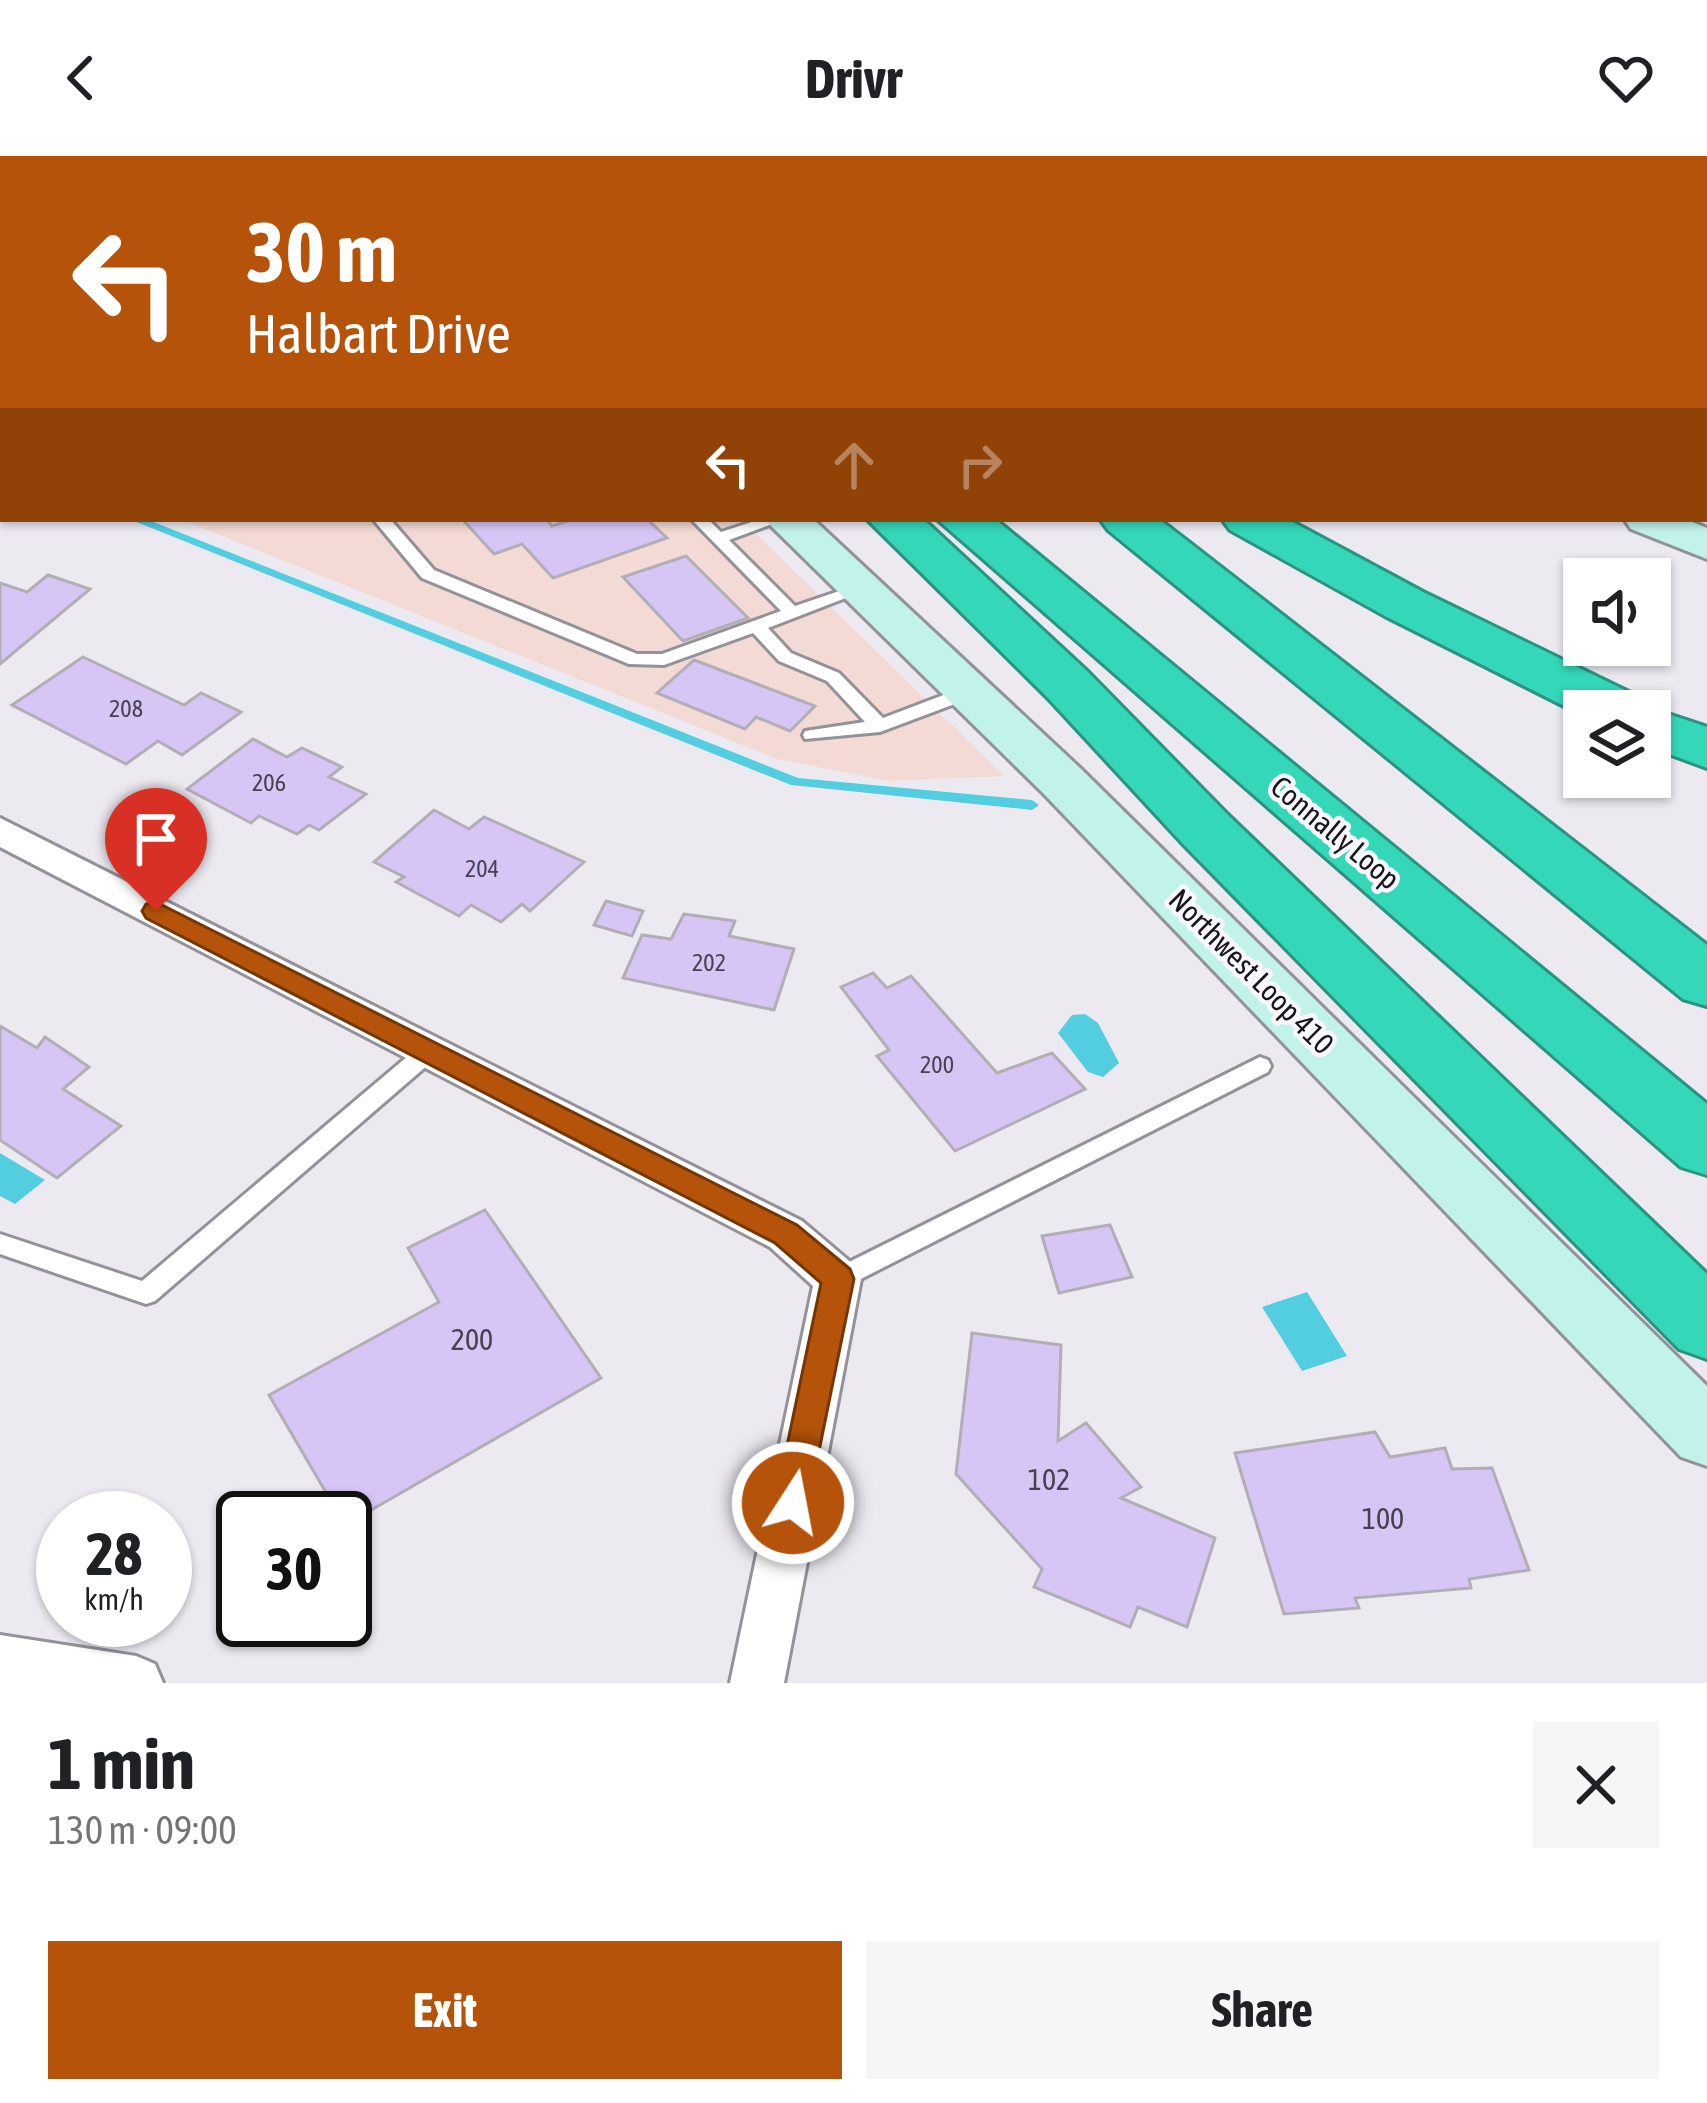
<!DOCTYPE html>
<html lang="en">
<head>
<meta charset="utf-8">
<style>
  :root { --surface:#fff; --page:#f6f6f6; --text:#202124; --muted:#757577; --accent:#b45309 }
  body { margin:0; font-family:"Asap Condensed",sans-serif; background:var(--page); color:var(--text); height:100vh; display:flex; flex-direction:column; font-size:45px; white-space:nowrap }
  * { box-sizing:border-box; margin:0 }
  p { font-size:39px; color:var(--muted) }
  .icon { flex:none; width:66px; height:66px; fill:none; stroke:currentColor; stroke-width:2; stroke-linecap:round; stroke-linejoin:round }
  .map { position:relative; height:1527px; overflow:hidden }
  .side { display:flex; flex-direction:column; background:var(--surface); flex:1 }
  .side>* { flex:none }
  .banner { position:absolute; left:0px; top:0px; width:1707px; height:366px; box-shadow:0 3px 9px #0004; background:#b45309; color:#fff; overflow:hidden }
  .fabs { position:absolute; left:1563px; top:402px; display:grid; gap:24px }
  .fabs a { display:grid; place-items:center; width:108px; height:108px; border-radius:0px; background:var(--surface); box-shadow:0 3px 9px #0004; font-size:60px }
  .speed { position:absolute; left:36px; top:1335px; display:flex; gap:24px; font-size:60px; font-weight:700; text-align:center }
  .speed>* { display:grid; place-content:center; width:156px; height:156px; border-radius:50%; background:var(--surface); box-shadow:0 3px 9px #0004; line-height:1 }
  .speed small { font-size:30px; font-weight:400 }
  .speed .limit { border:6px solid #111; border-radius:18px; background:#fff; color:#111 }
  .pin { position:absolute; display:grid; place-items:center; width:102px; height:102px; color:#fff; margin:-123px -51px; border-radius:50% 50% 50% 0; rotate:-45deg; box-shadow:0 0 12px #0007 }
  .pin .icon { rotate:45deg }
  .me { position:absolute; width:132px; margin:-66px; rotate:11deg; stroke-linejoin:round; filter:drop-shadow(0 0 9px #0008) }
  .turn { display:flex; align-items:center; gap:42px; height:252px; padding:0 48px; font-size:54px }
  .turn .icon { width:156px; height:156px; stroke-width:2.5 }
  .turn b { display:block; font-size:84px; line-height:102px }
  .lanes { display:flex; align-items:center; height:114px; padding:0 48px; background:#0003; justify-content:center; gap:60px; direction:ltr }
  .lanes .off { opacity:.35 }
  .round { display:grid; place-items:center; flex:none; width:126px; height:126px; border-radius:0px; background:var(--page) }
  .head { display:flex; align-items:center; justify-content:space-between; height:204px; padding:0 48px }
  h1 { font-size:72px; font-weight:700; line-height:90px }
  .primary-button { display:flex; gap:24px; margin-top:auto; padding:24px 48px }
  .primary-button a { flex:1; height:138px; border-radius:0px; background:var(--accent); color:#fff; font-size:48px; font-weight:700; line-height:138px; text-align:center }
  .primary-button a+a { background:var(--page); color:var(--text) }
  header { display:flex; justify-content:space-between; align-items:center; height:156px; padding:0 48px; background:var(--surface); font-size:54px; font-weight:700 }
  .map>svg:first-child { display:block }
  .commercial { fill:#f4dad5 }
  .water { fill:#53cee0 }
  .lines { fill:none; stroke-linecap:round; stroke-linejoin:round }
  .stream { fill:#53cee0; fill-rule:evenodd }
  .building { fill:#d7c6f5; stroke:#b1aeb5; stroke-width:3 }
  .lane-casing { stroke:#949299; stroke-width:6 }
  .street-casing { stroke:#949299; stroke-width:6 }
  .secondary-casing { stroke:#949299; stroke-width:6 }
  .primary-casing { stroke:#2a9481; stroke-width:6 }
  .highway-casing { stroke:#2a9481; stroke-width:6 }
  .lane { fill:#fff; fill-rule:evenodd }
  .street { fill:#fff; fill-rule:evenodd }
  .secondary { fill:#c2f3ea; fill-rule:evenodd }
  .primary { fill:#85e8d5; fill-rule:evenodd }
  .highway { fill:#34d8b9; fill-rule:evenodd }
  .route { fill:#b45309; stroke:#753606; stroke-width:3 }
  .labels { text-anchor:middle; stroke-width:9; stroke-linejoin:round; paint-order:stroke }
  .number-label { font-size:24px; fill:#474250 }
  .street-label { font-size:30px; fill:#171619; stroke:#f9f7fe }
  .near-number-label { font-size:30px; fill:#474250 }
</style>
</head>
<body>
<header><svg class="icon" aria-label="back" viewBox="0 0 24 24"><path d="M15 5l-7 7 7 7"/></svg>Drivr<svg class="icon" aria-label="heart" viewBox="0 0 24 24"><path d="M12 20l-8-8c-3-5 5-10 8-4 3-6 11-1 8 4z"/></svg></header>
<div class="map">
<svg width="1707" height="1527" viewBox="0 0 1707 1527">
  <rect width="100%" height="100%" fill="#ece9f1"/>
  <!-- commercial -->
  <g class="commercial">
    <polygon points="0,0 309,0 323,3 3,3 3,317"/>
    <polygon points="913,0 1707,0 1707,307 1704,3"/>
    <polygon points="180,363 741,363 1004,620 889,625 777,603"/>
  </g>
  <!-- water -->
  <g class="water">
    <polygon points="1085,858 1098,867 1119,907 1103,921 1088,916 1058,877 1072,859"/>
    <polygon points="0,997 45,1024 15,1048 0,1040"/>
    <polygon points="1307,1136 1347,1200 1302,1215 1262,1151"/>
  </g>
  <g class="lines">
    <!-- stream -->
    <g class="stream">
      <rect x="0" y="329" width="3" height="6"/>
      <polygon points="129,363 146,363 798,622 1032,644 1039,649 1032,654 791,629"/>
    </g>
  </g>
  <!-- building -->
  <g class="building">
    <polygon points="546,363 552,370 573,363 647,363 667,382 553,422 522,388 494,398 463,364"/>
    <polygon points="686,400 748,462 683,485 623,421"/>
    <polygon points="48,419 90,433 0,508 0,427 27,436"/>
    <polygon points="83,501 184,549 201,537 241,556 182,599 158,585 126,608 12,549"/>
    <polygon points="694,504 815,550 790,575 756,561 745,573 657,537"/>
    <polygon points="253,583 287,601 302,592 342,611 329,621 366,638 319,674 309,669 297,678 259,660 251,667 187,633"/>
    <polygon points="434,654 469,673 484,661 584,706 530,755 522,748 501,766 471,749 459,760 396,726 404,721 374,706"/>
    <polygon points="606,745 643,755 632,780 594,769"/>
    <polygon points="684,758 735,765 729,780 794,793 774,854 623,822 642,779 671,783"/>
    <polygon points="873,817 887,832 911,820 997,917 1052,897 1085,933 955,995 877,900 889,894 841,831"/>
    <polygon points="0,870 37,892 45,881 89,911 63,933 121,970 57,1022 0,984"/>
    <polygon points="485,1054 601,1222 345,1369 269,1239 439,1146 408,1092"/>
    <polygon points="1110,1069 1132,1121 1059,1137 1042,1080"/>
    <polygon points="972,1177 1061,1189 1058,1285 1086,1267 1141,1331 1121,1342 1215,1382 1187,1471 1138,1451 1130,1471 1034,1431 1042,1413 956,1318"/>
    <polygon points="1375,1276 1390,1301 1445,1292 1452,1313 1492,1312 1529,1414 1469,1423 1471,1432 1355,1442 1359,1452 1284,1458 1235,1297"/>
  </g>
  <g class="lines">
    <defs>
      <g id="lane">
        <polygon points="1507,0 1523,0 1525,3 1509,3"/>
        <polygon points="1609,0 1625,0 1627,3 1611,3"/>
        <rect x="0" y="18" width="3" height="8"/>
        <polygon points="1707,40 1707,49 1704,50 1704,41"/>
        <rect x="0" y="140" width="3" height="8"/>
        <rect x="0" y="230" width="3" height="10"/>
        <polygon points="1704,263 1707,264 1707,274 1704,273"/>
        <polygon points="373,363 390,363 434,414 637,498 662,498 781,455 691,363 708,363 721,376 761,363 786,363 729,384 795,450 860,428 869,433 768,472 791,497 839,517 883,562 962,532 969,530 978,536 976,540 880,576 805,583 803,579 805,575 865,566 827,525 779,505 753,477 664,509 629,508 422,422"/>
        <polygon points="429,887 437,889 440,895 437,901 155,1145 146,1148 0,1098 0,1078 142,1125 421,889"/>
        <polygon points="1260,901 1268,904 1271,910 1268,916 847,1130 838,1133 829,1130 826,1123 829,1116"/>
      </g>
      <g id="street">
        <rect x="0" y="207" width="3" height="16"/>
        <polygon points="0,662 802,1065 854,1109 861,1123 784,1527 730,1527 813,1130 770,1091 0,691"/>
        <polygon points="0,1479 136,1500 155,1508 163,1527 0,1527"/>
      </g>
      <g id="secondary">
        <polygon points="825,0 862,0 864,3 827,3"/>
        <rect x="1704" y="328" width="3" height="27"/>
        <polygon points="764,363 813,363 1080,612 1707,1230 1707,1310 1681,1301 1042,636"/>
        <polygon points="1624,363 1685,363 1707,372 1707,403 1631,373"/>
      </g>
      <polygon id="primary" points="360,0 405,0 407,3 362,3"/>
      <g id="highway">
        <polygon points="513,0 554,0 556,3 515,3"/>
        <polygon points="651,0 694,0 696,3 653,3"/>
        <polygon points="867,363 923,363 1088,516 1228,659 1707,1118 1707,1203 1679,1193 1184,689 1048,542"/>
        <polygon points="937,363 995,363 1707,948 1707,1019 1681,1011"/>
        <polygon points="1100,363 1159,363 1707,789 1707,850 1683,843 1108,374"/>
        <polygon points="1222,363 1287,363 1423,436 1641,542 1647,551 1707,571 1707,612 1650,591 1650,555 1584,555 1584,560 1385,460 1230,374"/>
      </g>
    </defs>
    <!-- lane casing -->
    <use href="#lane" class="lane-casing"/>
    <!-- street casing -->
    <use href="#street" class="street-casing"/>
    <!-- secondary casing -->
    <use href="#secondary" class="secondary-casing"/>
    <!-- primary casing -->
    <use href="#primary" class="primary-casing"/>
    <!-- highway casing -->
    <use href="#highway" class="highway-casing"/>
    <!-- lane -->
    <use href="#lane" class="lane"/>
    <!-- street -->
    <use href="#street" class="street"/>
    <!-- secondary -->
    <use href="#secondary" class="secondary"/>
    <!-- primary -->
    <use href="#primary" class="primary"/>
    <!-- highway -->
    <use href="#highway" class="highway"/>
  </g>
  <!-- route -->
  <polygon class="route" points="156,746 797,1069 850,1113 854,1123 806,1359 793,1364 781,1359 775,1347 821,1127 775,1087 146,762 142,755 146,748"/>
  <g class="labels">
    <!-- number labels -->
    <g class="number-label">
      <text x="126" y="561">208</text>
      <text x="269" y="635">206</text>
      <text x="482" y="721">204</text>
      <text x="709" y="815">202</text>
      <text x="937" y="917">200</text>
    </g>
    <!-- street labels -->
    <g class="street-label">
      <text transform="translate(1335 677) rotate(40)" y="10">Connally Loop</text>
      <text transform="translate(1251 816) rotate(45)" y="10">Northwest Loop 410</text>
    </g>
    <!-- near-number labels -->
    <g class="near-number-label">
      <text x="472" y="1194">200</text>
      <text x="1049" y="1334">102</text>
      <text x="1383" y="1373">100</text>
    </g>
  </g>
</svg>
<div class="fabs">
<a><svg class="icon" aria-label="sound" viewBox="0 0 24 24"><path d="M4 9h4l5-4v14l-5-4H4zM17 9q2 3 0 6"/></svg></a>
<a><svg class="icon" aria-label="layers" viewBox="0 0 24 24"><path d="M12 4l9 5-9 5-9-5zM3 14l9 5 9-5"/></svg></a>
</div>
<div class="speed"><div>28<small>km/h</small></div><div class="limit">30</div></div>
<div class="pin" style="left:156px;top:755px;background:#d93025"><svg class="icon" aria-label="arrive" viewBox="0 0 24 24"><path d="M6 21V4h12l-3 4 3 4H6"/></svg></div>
<svg class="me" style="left:793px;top:1347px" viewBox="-20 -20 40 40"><circle r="17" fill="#b45309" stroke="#fff" stroke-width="3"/><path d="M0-11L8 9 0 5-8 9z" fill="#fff"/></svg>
<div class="banner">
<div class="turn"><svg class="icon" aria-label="left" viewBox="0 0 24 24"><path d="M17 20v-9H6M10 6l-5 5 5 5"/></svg><div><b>30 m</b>Halbart Drive</div></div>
<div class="lanes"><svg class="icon" aria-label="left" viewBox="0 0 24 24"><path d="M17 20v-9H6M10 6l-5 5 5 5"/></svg><svg class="icon off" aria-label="ahead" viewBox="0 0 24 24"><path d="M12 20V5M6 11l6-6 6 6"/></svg><svg class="icon off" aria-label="right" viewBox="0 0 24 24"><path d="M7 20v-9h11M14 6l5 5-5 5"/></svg></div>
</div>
</div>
<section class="side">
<div class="head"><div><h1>1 min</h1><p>130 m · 09:00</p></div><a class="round"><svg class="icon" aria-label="close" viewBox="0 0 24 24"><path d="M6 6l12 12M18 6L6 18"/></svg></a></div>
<div class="primary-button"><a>Exit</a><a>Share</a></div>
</section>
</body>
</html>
